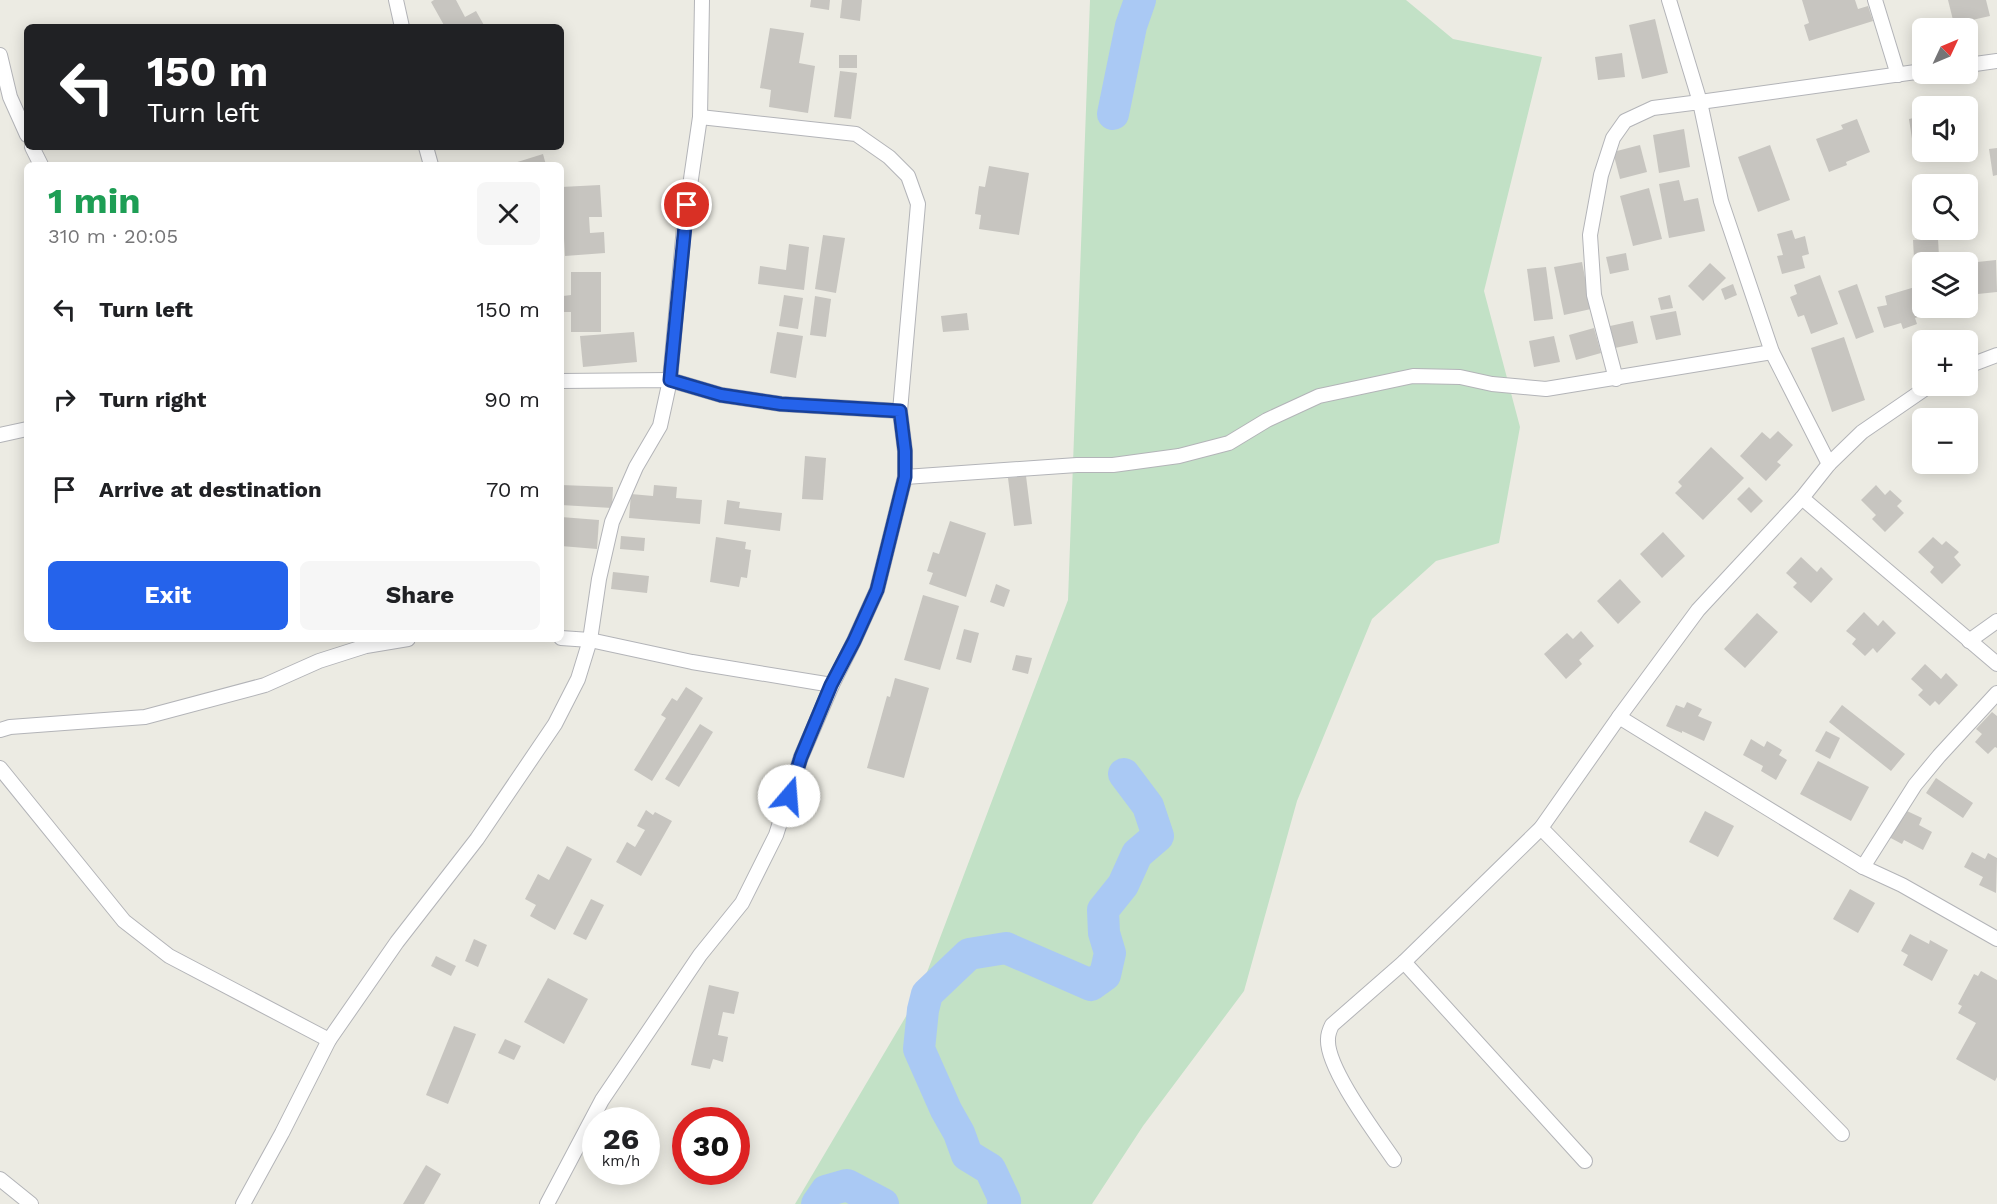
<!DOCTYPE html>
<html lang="en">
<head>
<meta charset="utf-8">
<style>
  :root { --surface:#fff; --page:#f6f6f6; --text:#202124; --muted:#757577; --accent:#2563eb }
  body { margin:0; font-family:"Work Sans",sans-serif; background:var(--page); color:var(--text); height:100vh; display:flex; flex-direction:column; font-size:22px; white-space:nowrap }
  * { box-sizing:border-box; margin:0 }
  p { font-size:20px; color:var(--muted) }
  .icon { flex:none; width:33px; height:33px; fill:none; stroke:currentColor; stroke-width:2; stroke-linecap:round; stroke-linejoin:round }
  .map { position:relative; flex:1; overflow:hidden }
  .drawer { position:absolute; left:24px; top:162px; width:540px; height:480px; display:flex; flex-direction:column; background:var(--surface); border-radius:9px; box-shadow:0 3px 15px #0003 }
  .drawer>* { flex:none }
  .hud { position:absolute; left:24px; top:24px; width:540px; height:126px; border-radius:9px; box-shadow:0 3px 15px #0003; background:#202124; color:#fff; overflow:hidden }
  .needle { width:39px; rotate:46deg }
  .fabs { position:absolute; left:1912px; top:18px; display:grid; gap:12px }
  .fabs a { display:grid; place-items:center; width:66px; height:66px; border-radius:9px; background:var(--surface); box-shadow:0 3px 15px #0003; font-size:30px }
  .speed { position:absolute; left:582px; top:1107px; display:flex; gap:12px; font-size:30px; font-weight:700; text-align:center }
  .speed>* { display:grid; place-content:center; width:78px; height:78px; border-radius:50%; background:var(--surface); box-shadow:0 3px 15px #0003; line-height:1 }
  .speed small { font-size:15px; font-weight:400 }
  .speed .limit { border:9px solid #d22; background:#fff; color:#111 }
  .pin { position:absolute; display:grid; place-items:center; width:51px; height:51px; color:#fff; margin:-26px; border:3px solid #fff; border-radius:50%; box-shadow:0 2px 6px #0007 }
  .me { position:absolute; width:66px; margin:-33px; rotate:18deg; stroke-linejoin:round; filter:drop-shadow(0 0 4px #0008) }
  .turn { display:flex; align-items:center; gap:21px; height:126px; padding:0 24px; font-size:27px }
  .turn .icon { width:78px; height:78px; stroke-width:2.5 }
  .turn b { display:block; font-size:42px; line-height:51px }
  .round { display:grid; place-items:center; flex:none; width:63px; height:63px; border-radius:9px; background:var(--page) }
  .overview { display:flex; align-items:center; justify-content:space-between; height:102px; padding:0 24px }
  h1 { font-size:36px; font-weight:700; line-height:45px; color:#1e9e55 }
  .primary-button { display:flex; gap:12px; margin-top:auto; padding:12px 24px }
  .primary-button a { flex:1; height:69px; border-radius:9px; background:var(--accent); color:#fff; font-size:24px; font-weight:700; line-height:69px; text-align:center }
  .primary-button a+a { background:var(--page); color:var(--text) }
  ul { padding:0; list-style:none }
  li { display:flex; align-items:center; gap:18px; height:90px; padding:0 24px }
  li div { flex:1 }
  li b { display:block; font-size:22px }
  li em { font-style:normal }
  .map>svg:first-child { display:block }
  .green { fill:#c2e1c6 }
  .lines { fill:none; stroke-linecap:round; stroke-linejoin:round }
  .river { stroke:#aac9f4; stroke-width:32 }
  .building { fill:#c7c5c0 }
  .minor-casing { stroke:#b3b4b8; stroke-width:16 }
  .minor { stroke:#fff; stroke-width:14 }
  .route-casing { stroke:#184099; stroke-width:15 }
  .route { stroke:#2563eb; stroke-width:10 }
</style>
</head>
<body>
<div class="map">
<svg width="1997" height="1204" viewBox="0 0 1997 1204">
  <rect width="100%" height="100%" fill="#ecebe3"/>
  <!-- green -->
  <polygon class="green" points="1090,0 1406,0 1453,39 1542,57 1484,291 1520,427 1499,543 1436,561 1372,619 1297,801 1244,991 1143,1126 1092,1204 795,1204 918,996 1068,600"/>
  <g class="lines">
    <!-- river -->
    <g class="river">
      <polyline points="1113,114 1131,26 1140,0"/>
      <polyline points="817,1204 826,1191 847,1185 883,1204"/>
      <polyline points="1003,1204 1005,1201 990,1169 967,1155 959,1133 946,1110 919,1049 923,1010 927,994 969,954 1006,948 1091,985 1105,975 1110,953 1104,933 1103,910 1123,885 1137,854 1158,836 1148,806 1124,774"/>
    </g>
  </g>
  <!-- building -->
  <g class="building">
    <polygon points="434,0 456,0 465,17 476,11 485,27 445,27 431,2"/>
    <polygon points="811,0 830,0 829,10 810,7"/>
    <polygon points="842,0 862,0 860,21 840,18"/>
    <polygon points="1802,0 1855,0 1858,9 1868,6 1873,21 1809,41 1804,25 1809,23"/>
    <polygon points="1948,0 1986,0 1990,16 1954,24"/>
    <polygon points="1655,19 1668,73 1642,79 1629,25"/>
    <polygon points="770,28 804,33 799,63 815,66 808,113 769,107 771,90 760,88"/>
    <polygon points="1622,53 1625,77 1598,80 1595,57"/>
    <rect x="839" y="55" width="18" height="13"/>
    <polygon points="840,71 857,73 851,119 834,117"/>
    <polygon points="1923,116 1923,151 1914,152 1909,119"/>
    <polygon points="1857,119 1870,152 1846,162 1847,165 1829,172 1816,139 1843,129 1841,125"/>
    <polygon points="1684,129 1690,167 1659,173 1653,135"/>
    <polygon points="1640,145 1647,172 1620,179 1613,152"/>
    <polygon points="1770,145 1790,200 1758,212 1738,157"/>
    <polygon points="1997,148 1997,175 1993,176 1989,149"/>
    <polygon points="543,154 546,165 511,165 511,164"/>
    <polygon points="989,166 1029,173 1019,235 979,229 981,215 975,214 979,186 985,187"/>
    <polygon points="1679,180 1684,201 1698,198 1705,231 1669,238 1659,184"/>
    <polygon points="600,185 602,217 589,217 590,233 604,232 605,253 565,256 561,187"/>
    <polygon points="1649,188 1662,239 1633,246 1620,196"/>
    <polygon points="1792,230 1795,239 1805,236 1809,254 1802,256 1805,268 1782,274 1777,256 1783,255 1777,234"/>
    <polygon points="823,235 845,238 836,293 815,289"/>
    <polygon points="1938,239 1939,256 1914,258 1913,240"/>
    <polygon points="789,244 809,247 804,290 758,284 760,266 786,270"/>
    <polygon points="1626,253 1629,270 1610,274 1606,257"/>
    <polygon points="1996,260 1997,292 1968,295 1968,263"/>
    <polygon points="1582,262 1591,309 1564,315 1554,267"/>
    <polygon points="1710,263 1726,278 1703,301 1688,286"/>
    <polygon points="1546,267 1553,319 1534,321 1527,269"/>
    <polygon points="571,272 601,272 601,332 571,332 571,312 564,312 563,296 571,295"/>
    <polygon points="1820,275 1838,324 1811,334 1804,315 1798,317 1790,297 1797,294 1794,285"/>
    <polygon points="1733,284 1737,295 1725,300 1721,289"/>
    <polygon points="1857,284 1874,332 1856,339 1838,291"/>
    <polygon points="1915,287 1924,315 1915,318 1917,324 1903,329 1901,323 1884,328 1877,307 1887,305 1885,296"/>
    <polygon points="784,295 803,298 798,329 779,326"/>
    <polygon points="1670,295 1673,308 1661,310 1658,298"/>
    <polygon points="815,296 831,299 826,337 810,335"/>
    <polygon points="1676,311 1681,335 1656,340 1650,316"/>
    <polygon points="967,313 969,330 943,332 941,316"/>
    <polygon points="1633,321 1638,343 1615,348 1610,326"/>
    <polygon points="1594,328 1601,353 1576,360 1569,335"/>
    <polygon points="634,332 637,362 583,367 580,336"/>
    <polygon points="777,332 803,336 796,378 770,373"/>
    <polygon points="1554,336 1560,362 1534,367 1529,341"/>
    <polygon points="1844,337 1865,400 1832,412 1811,348"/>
    <polygon points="1778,431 1793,445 1777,462 1781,465 1766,481 1740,456 1762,432 1770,439"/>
    <polygon points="1711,447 1744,478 1703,520 1675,493 1682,486 1678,482"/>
    <polygon points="805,456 826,458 823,500 802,499"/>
    <polygon points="1026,476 1032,524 1014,526 1008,478"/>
    <polygon points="561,485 613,487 612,508 561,505"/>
    <polygon points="654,485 677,487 676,498 702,500 700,524 629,518 631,494 653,496"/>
    <polygon points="1876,485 1885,495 1890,490 1902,501 1897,506 1904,513 1885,532 1872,519 1876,515 1861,500"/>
    <polygon points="1749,487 1763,501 1751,513 1737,499"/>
    <polygon points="727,500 740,502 739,508 782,513 780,531 724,524"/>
    <polygon points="561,517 599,520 597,549 561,546"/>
    <polygon points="950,521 986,533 966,597 929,584 933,573 927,571 933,552 939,554"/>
    <polygon points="1663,532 1685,556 1662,578 1640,554"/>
    <polygon points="621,536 645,538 644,551 620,549"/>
    <polygon points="716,537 746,542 745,549 751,550 747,578 741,577 739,587 710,582"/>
    <polygon points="1933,537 1942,545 1946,541 1959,552 1954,557 1961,565 1942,584 1930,572 1934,567 1918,552"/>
    <polygon points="1801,557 1817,572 1821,567 1833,579 1811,603 1793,587 1797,583 1786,573"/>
    <polygon points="613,572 649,576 647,593 611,589"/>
    <polygon points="1620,579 1641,602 1618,624 1597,601"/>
    <polygon points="996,584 1010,590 1004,607 990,602"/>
    <polygon points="923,595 959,606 940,670 904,660"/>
    <polygon points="1864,612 1878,626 1883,620 1896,633 1877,653 1873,648 1865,656 1852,644 1856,639 1846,631"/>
    <polygon points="1757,613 1778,632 1745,668 1724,649"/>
    <polygon points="964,629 979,633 971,663 956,659"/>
    <polygon points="1581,631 1594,646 1579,660 1582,664 1566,679 1544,654 1567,633 1573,639"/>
    <polygon points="1016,655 1032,658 1028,674 1012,670"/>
    <polygon points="1925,664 1941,679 1946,673 1958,685 1939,705 1935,701 1930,706 1918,695 1923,690 1911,679"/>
    <polygon points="895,678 929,688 904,778 867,768 887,696 890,697"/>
    <polygon points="686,687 703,698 652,781 634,770 666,718 661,715 672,698 677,701"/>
    <polygon points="1687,702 1702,709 1698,716 1712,722 1704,741 1682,731 1682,733 1666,726 1676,705 1684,708"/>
    <polygon points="1842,705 1905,754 1891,771 1829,722"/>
    <polygon points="1992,712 1997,716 1997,748 1995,747 1988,754 1975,742 1982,734 1976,729"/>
    <polygon points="700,724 713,732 679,787 665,779"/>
    <polygon points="1826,731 1840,738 1830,759 1815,751"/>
    <polygon points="1751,739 1764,747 1767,741 1782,750 1779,755 1787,760 1776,780 1761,771 1763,766 1743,755"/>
    <polygon points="1818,761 1869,787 1851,821 1800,794"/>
    <polygon points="1936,778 1973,803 1963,818 1926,793"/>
    <polygon points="646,810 653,815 655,812 672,821 641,876 616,862 627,842 635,847 645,830 637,826"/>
    <polygon points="1705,811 1734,826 1718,857 1689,842"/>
    <polygon points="1907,811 1922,818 1919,825 1932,832 1923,850 1904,840 1902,844 1887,836 1898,814 1904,817"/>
    <polygon points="567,846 592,859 555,930 530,916 536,905 525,899 538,874 549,880"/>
    <polygon points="1972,852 1985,859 1988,853 1997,858 1996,893 1979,885 1983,877 1964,867"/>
    <polygon points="1850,889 1875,903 1858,933 1833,919"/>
    <polygon points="591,899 604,905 586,940 573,934"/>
    <polygon points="1910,934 1929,944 1930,940 1948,950 1932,981 1903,965 1908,955 1901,951"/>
    <polygon points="474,939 487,945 478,967 465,961"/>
    <polygon points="436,956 456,966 451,976 431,966"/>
    <polygon points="1981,971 1997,980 1997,1077 1995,1081 1956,1059 1976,1023 1958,1013 1962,1006 1958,1004 1974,974 1978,976"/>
    <polygon points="548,978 588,999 564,1044 524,1022"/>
    <polygon points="709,985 739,992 734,1014 723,1012 718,1035 728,1037 723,1062 713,1059 710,1069 691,1065"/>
    <polygon points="454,1026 476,1034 448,1104 426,1095"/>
    <polygon points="505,1039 521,1046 514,1060 498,1053"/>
    <polygon points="426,1165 441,1174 424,1204 403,1204"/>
  </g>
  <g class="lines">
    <defs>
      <g id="minor">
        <polyline points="396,0 402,27"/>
        <polyline points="1669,0 1700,102 1923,71"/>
        <polyline points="1875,0 1898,75"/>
        <polyline points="0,55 10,97 27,135"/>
        <polyline points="1968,65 1997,61"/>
        <polyline points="32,147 41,165"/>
        <polyline points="426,147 431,165"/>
        <polyline points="1968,366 1997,355"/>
        <polyline points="1616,379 1594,295 1590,235 1601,175 1613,138 1625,121 1653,108 1700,102 1721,201 1772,352 1829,464"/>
        <polyline points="561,381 670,380 721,395 781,404 900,411"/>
        <polyline points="0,435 27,429"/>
        <polyline points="905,477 1077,465 1113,465 1179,456 1229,443 1267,420 1319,396 1413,376 1460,377 1492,384 1546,389 1772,352"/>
        <polyline points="1802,498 1997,664"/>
        <polyline points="561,638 590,640 692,662 832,685"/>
        <polyline points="1969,641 1997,621"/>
        <polyline points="1619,717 1863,867 1902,885 1997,939"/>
        <polyline points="0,730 10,727 145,717 265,685 319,661 366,646 408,639"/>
        <polyline points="0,768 124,921 169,956 329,1040"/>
        <polyline points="1541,828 1842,1134"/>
        <polyline points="1863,867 1915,785 1939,756 1997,693"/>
        <polyline points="1404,962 1585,1161"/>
        <path d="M1394 1160C1377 1135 1326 1068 1328 1039 1328 1035 1330 1029 1332 1025L1404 962 1541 828 1619 717 1698 610 1802 498 1829 464 1862 432 1929 386"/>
        <polyline points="0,1179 31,1204"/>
        <polyline points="243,1204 282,1133 329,1040 397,942 477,839 555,724 578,679 590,640 599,579 612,522 636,467 660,426 670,380 684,227 700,117 702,0"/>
        <polyline points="547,1204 602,1100 700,955 742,903 776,835 801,757 832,685 854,641 877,590 905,477 905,451 900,411 918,204 908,176 889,157 856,134 700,117"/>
      </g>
    </defs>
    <!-- minor casing -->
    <use href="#minor" class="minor-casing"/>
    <!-- minor -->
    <use href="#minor" class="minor"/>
  </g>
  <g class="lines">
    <defs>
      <polyline id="route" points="687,205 670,380 721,395 781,404 900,411 905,451 905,477 877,590 854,641 831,685 801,757 789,796"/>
    </defs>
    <!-- route casing -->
    <use href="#route" class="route-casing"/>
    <!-- route -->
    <use href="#route" class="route"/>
  </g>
</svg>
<div class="fabs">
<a><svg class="needle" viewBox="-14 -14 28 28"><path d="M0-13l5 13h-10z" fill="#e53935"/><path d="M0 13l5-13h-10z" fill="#757577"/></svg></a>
<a><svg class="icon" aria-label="sound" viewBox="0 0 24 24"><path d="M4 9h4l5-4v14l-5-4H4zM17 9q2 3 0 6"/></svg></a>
<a><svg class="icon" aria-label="search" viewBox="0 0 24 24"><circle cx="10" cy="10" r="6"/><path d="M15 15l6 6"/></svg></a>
<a><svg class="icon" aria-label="layers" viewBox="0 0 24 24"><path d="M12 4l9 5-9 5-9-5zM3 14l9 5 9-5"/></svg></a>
<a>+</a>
<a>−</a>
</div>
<div class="speed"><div>26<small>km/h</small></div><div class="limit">30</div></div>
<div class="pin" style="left:687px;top:205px;background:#d93025"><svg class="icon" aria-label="arrive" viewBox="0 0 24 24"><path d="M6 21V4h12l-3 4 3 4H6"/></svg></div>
<svg class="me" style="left:789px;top:796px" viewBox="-20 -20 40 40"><circle r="19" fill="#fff"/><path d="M0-13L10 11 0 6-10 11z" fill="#2563eb"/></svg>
<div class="hud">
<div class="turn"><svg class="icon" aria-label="left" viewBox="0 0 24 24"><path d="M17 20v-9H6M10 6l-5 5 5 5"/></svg><div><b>150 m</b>Turn left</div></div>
</div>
<section class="drawer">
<div class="overview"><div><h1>1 min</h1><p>310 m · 20:05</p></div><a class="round"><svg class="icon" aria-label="close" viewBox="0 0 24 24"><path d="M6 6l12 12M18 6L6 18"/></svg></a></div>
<ul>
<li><svg class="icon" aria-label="left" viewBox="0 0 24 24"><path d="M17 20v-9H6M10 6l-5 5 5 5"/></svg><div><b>Turn left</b></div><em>150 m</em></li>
<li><svg class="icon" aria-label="right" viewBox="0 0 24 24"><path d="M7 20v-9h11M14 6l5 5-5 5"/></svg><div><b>Turn right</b></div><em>90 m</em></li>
<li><svg class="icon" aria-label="arrive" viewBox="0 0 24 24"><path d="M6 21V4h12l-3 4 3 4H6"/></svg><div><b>Arrive at destination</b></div><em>70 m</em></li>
</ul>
<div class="primary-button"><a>Exit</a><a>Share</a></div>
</section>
</div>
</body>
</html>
